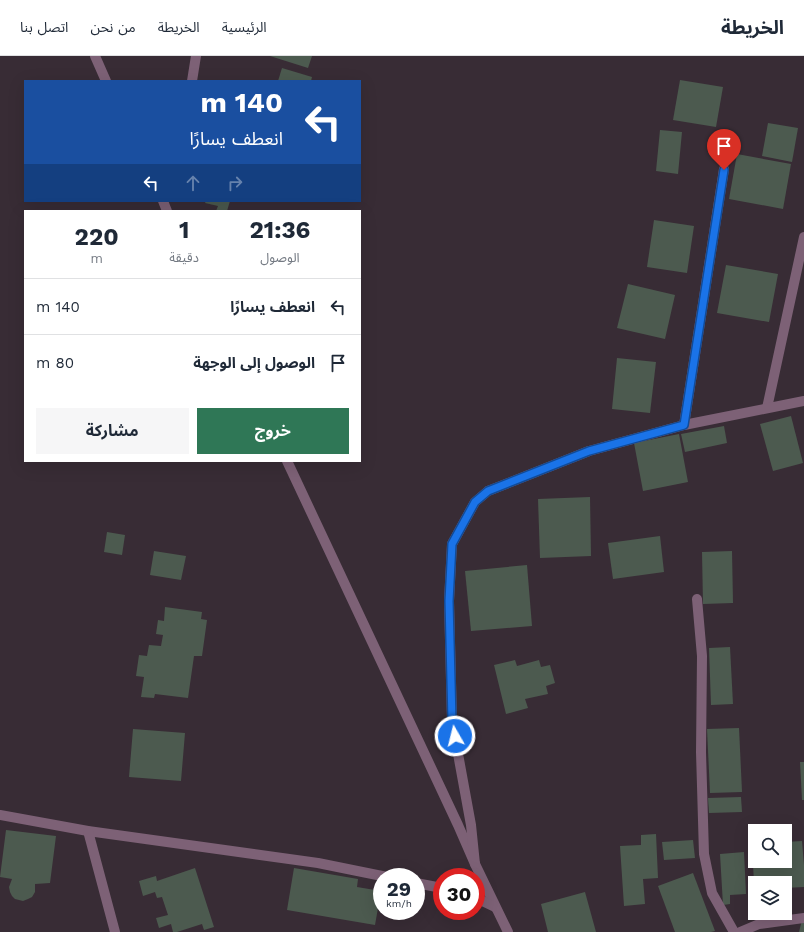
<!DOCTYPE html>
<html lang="ar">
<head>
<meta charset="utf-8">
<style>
  :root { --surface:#fff; --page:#f6f6f7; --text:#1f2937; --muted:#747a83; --line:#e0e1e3; --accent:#2f7756 }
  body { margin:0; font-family:"Work Sans","Noto Sans Arabic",sans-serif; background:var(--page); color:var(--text); direction:rtl; height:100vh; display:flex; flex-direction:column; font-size:15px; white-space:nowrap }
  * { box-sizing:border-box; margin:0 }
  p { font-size:13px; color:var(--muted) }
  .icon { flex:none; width:22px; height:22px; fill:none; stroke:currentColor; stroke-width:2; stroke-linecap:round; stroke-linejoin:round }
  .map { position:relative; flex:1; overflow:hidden; direction:ltr }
  .panel { position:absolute; left:24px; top:154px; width:337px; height:252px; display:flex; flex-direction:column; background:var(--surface); border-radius:0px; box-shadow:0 4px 16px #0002; direction:rtl }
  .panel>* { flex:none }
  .banner { position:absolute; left:24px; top:24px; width:337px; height:122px; border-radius:0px; box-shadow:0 4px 16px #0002; direction:rtl; background:#1a4fa0; color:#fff; overflow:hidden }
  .controls { position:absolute; left:748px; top:768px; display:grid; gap:8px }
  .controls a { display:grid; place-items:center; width:44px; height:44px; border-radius:0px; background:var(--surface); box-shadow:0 4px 16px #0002; font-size:20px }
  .speed { position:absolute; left:373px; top:812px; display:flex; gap:8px; font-size:20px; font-weight:700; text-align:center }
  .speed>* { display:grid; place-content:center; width:52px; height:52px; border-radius:50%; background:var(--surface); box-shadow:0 4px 16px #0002; line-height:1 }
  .speed small { font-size:10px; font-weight:400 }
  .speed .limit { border:6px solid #d22; background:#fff; color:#111 }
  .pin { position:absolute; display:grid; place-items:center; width:34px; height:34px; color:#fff; margin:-41px -17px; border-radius:50% 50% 50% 0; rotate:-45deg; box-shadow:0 0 4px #0007 }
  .pin .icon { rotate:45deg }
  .me { position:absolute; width:44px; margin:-22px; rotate:352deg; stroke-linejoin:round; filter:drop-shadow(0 0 3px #0008) }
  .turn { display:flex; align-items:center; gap:14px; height:84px; padding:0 12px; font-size:18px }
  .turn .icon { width:52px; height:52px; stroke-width:2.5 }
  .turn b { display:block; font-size:28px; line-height:34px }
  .lanes { display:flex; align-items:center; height:38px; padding:0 12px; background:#0003; justify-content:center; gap:20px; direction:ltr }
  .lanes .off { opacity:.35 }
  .eta { display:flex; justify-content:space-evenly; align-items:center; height:68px; text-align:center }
  .eta b { font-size:24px; font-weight:700; line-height:28px }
  .button { display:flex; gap:8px; margin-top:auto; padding:8px 12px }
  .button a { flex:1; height:46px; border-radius:0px; background:var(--accent); color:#fff; font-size:16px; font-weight:700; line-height:46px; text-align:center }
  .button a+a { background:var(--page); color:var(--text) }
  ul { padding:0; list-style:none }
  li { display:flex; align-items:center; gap:12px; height:56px; padding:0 12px; border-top:1px solid var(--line) }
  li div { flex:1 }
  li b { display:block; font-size:15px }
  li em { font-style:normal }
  header { display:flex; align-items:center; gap:24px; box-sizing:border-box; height:56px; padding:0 20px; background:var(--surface); border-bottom:1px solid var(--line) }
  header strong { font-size:19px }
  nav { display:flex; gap:22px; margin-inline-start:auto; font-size:14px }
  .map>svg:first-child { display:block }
  .building { fill:#4c5a4f }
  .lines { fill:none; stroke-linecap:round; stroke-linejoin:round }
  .street { stroke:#7d6176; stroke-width:10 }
  .route-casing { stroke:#114b97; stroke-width:10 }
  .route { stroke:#1a73e8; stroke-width:7 }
</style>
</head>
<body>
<header>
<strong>الخريطة</strong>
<nav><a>الرئيسية</a><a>الخريطة</a><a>من نحن</a><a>اتصل بنا</a></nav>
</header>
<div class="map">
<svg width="804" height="876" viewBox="0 0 804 876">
  <rect width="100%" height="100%" fill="#382c35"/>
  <!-- building -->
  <g class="building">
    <polygon points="270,0 312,0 308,12"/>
    <polygon points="282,12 312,21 311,25 278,25"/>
    <polygon points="680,24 723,31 716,71 673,64"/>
    <polygon points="768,67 798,72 792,106 762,100"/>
    <polygon points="660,74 682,76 678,118 656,115"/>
    <polygon points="737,98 791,108 783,153 729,143"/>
    <polygon points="206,145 230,145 227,155 216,155 218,150 205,147"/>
    <polygon points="654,164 694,170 687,217 647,211"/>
    <polygon points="726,209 778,218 769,266 717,257"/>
    <polygon points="628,228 675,239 665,283 617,272"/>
    <polygon points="617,302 656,306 650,357 612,353"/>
    <polygon points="791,360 803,407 773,415 760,368"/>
    <polygon points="724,370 727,387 685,396 681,378"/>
    <polygon points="679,378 688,426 643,435 634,387"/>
    <polygon points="590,441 591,500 540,502 538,443"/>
    <polygon points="107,476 125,479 122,499 104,496"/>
    <polygon points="660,480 664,516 613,523 608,487"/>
    <polygon points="154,495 186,500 181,524 150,519"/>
    <polygon points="732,495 733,547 703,548 702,496"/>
    <polygon points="527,509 532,570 471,575 465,515"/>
    <polygon points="165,551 202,556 201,563 207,564 202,600 194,600 188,642 155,638 154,642 141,641 144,621 136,620 139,599 147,600 149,589 161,590 163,579 156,578 158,564 164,565"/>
    <polygon points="730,591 733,648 711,649 709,592"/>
    <polygon points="515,604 517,610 539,604 541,611 550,609 555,627 546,630 548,638 525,643 528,652 506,658 494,609"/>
    <polygon points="739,672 742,736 710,737 707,673"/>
    <polygon points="133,673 185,677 181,725 129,721"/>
    <polygon points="800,706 804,706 804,744 802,744"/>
    <polygon points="741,741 742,756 709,757 708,742"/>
    <polygon points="6,774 56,780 50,827 35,828 35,836 32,841 28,843 23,845 15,843 12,840 10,836 9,831 12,823 0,821"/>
    <polygon points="656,778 658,822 643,823 645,848 624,850 620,790 641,789 641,779"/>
    <polygon points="693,784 695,802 664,804 662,786"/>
    <polygon points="802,785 804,809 804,831 785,832 785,827 754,827 752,789 755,788 755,805 785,805 785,786"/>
    <polygon points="744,796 746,838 730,839 730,848 723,849 720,798"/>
    <polygon points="195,812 214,871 204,874 202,868 177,876 173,876 171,868 159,872 156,862 168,859 162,841 157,842 155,836 143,840 139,825 156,820 157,825"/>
    <polygon points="294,812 358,823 357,831 381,835 375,869 287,854"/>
    <polygon points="693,817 715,875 711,876 675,876 658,830"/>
    <polygon points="585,836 596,876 548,876 541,848"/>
    <polygon points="802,864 804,864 804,876 799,876"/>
  </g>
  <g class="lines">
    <!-- street -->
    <g class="street">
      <polyline points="95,0 106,25"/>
      <polyline points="192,25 196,0"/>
      <polyline points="163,145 167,155"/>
      <polyline points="767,352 804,181"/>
      <polyline points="684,369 724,113"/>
      <polyline points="287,405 458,769 475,808 508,876"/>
      <polyline points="697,543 702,600 701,696 704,798 712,837 734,876"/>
      <polyline points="0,759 88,775 318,807 387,821"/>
      <polyline points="88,775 115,876"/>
      <polyline points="475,808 471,769 452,665 449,545 452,488 475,446 488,435 589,395 684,369 804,345"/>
      <polyline points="416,827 442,832"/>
      <polyline points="476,842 495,851"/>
      <polyline points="740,876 759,868 804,862"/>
    </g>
  </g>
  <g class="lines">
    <defs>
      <polyline id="route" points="455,680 452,665 449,545 452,488 475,446 488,435 589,395 684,369 724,114"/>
    </defs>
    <!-- route casing -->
    <use href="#route" class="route-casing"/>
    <!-- route -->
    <use href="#route" class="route"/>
  </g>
</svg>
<div class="controls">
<a><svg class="icon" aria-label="search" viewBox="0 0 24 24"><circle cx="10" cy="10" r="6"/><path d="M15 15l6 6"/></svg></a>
<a><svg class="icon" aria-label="layers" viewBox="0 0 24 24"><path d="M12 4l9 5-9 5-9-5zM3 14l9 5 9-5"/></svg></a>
</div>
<div class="speed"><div>29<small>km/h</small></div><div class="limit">30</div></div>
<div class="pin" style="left:724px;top:114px;background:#d93025"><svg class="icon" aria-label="arrive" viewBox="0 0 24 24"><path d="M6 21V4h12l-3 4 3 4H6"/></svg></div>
<svg class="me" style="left:455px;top:680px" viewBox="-20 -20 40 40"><circle r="17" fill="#1a73e8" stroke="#fff" stroke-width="3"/><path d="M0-11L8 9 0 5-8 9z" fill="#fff"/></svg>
<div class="banner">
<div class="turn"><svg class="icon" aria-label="left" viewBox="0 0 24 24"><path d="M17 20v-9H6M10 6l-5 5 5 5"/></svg><div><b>140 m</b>انعطف يسارًا</div></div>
<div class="lanes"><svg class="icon" aria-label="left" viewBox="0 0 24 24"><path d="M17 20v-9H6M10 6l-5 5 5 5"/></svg><svg class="icon off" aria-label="ahead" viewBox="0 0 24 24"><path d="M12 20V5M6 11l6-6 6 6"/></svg><svg class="icon off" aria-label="right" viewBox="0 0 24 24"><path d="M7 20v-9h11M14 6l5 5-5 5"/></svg></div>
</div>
<section class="panel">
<div class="eta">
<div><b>21:36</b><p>الوصول</p></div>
<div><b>1</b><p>دقيقة</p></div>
<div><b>220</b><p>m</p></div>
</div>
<ul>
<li><svg class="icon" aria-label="left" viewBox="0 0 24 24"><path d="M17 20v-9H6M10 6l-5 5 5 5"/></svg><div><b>انعطف يسارًا</b></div><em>140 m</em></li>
<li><svg class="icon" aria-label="arrive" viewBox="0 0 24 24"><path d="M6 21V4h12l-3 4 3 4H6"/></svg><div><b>الوصول إلى الوجهة</b></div><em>80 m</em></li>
</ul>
<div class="button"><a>خروج</a><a>مشاركة</a></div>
</section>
</div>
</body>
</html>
